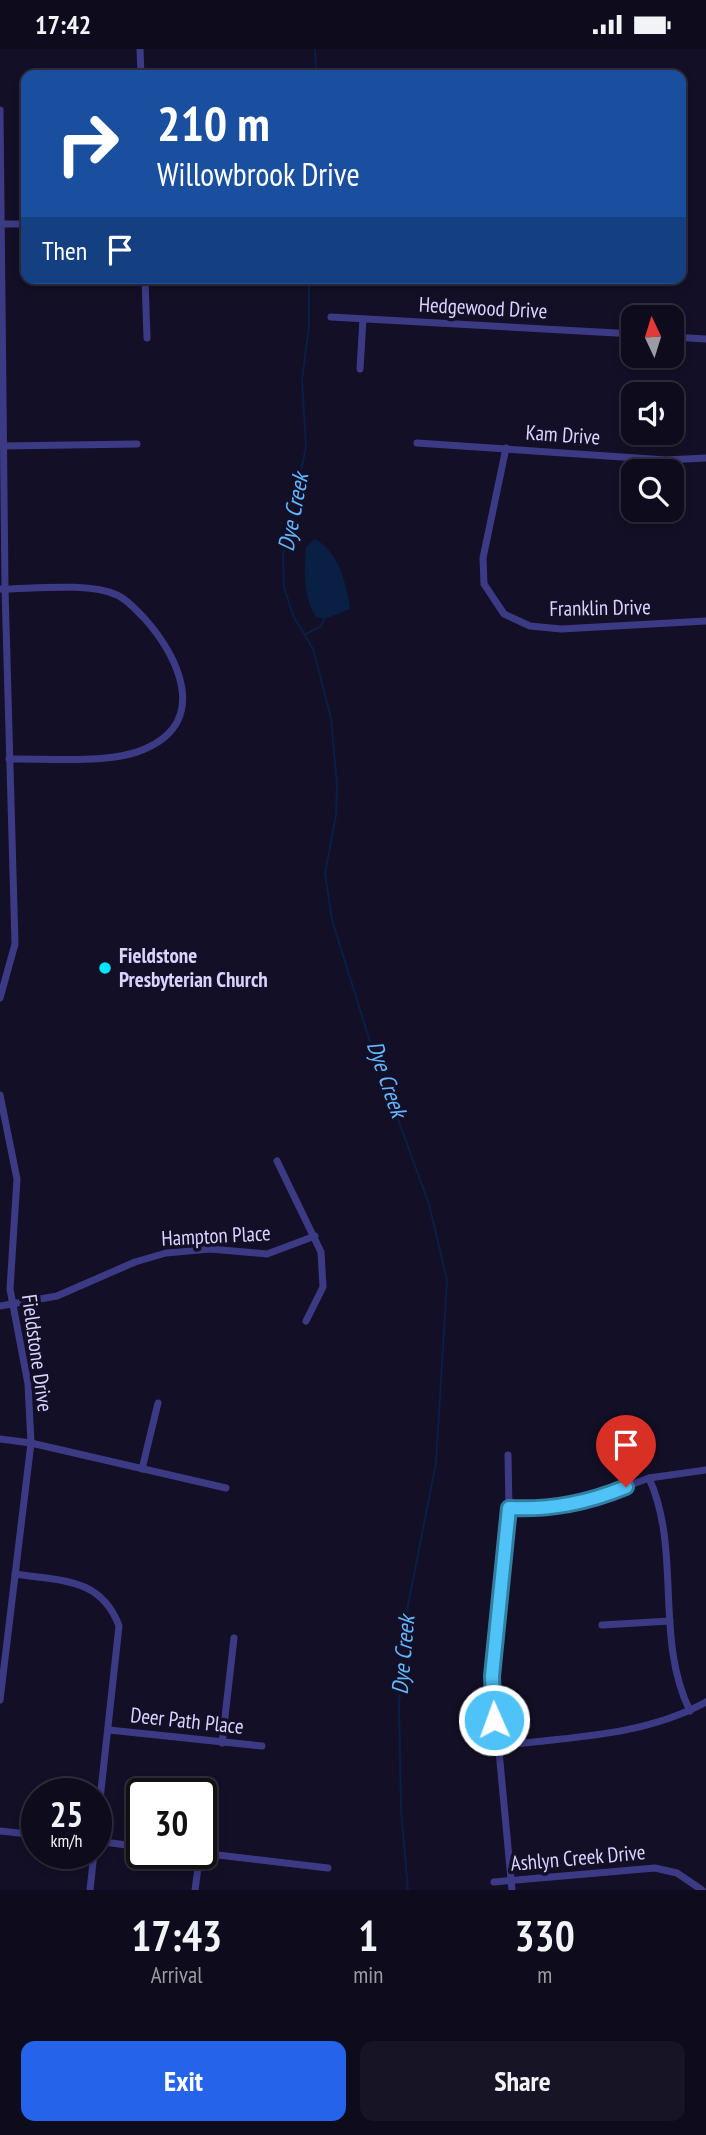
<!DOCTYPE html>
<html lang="en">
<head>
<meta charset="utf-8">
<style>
  :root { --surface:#0e0b1c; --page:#171425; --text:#f1f3f6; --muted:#9b9ba3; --line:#2e2b3b; --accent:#2563eb }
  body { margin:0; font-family:"PT Sans Narrow",sans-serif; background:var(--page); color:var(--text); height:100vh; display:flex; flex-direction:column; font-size:26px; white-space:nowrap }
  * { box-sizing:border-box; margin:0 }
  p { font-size:23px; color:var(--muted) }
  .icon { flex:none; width:38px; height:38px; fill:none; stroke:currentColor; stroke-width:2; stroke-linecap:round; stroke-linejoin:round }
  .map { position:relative; height:1841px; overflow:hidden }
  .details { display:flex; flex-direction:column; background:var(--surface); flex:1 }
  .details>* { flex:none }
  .guide { position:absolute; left:21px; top:21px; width:665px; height:214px; border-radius:14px; box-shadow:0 4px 10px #0003,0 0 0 2px var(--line); background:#1a4fa0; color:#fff; overflow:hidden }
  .needle { width:46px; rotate:356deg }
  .controls { position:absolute; left:621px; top:256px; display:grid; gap:14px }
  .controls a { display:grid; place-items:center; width:63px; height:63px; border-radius:14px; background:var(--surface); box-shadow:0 4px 10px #0003,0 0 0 2px var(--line); font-size:35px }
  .speed { position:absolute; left:21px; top:1729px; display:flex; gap:14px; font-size:35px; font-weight:700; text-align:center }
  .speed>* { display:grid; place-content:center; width:91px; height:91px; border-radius:50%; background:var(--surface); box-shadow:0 4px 10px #0003,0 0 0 2px var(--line); line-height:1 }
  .speed small { font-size:18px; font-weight:400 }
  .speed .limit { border:4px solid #111; border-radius:10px; background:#fff; color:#111 }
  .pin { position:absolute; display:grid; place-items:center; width:60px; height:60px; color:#fff; margin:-72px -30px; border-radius:50% 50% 50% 0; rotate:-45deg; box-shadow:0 0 7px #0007 }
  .pin .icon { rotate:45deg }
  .me { position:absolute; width:77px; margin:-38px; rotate:358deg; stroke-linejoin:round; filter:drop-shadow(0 0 5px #0008) }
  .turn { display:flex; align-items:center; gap:24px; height:147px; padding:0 21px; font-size:32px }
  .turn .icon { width:91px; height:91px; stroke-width:2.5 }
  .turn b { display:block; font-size:49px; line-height:60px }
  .then { display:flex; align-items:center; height:66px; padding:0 21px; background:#0003; gap:14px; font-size:26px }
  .eta { display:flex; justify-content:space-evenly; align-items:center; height:119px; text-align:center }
  .eta b { font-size:42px; font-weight:700; line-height:49px }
  .action { display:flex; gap:14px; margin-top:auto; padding:14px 21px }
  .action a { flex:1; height:80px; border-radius:14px; background:var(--accent); color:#fff; font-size:28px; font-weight:700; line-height:80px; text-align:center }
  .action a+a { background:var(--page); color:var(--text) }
  .status { display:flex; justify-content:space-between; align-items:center; height:49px; padding:0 35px; background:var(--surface); direction:ltr }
  .status svg { height:19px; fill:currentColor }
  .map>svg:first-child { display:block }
  .water { fill:#0a1f44 }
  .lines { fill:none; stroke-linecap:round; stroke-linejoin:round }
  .stream { stroke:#0a1f44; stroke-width:2 }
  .street { stroke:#3d3a85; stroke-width:7 }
  .route-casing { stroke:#337fa1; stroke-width:18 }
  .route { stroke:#4fc3f7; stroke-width:12 }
  .poi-dot { fill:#00e5ff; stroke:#130f26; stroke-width:2.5 }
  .labels { text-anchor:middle; stroke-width:7; stroke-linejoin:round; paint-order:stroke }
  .street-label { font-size:21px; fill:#d9d4ff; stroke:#130f26 }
  .poi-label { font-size:21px; font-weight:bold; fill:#d9d4ff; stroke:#130f26; text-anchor:start }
  .water-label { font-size:23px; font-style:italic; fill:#62b6ff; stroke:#130f26 }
</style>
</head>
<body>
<div class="status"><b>17:42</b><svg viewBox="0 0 49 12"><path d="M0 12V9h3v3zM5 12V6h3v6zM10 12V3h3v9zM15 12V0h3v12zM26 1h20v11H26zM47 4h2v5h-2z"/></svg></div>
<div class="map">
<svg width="706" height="1841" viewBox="0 0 706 1841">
  <rect width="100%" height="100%" fill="#130f26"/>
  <!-- water -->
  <path class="water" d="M315 490C339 504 346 533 350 560L325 570 316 568C303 549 304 520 306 498Z"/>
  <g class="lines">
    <!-- stream -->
    <g class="stream">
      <polyline points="315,0 316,26"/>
      <polyline points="309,229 309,277 302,331 306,398 283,507 284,539 294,568 313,600 331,669 337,736 336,766 325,825 332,871 372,999 429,1155 447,1231 436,1414 408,1556 399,1654 401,1760 408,1841"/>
      <polyline points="306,585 321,577 325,569"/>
    </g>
    <!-- street -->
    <g class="street">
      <polyline points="140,0 141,26"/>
      <polyline points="0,61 5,540 15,895 0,949"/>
      <polyline points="0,175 26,175"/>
      <polyline points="145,229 147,289"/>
      <polyline points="331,268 634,285"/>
      <polyline points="672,288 706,290"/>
      <polyline points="360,320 363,270"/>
      <polyline points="417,394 666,411 706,409"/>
      <polyline points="3,397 137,395"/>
      <polyline points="506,399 483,509 484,535 504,565 530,577 561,580 706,572"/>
      <path d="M0 540C32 540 88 533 117 546 128 551 136 561 145 570 178 607 209 671 147 699 111 716 50 709 9 710"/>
      <polyline points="0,1046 17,1130 10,1240 28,1335 31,1394 0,1651"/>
      <polyline points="277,1112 321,1203 323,1238 306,1272"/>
      <polyline points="0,1257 57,1247 135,1213 166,1204 210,1200 267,1205 315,1187"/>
      <polyline points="0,1390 31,1394 226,1439"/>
      <polyline points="508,1406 509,1459 492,1627 512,1841"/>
      <polyline points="142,1420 158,1354"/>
      <path d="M649 1429C682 1502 654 1589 690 1662"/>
      <polyline points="509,1459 535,1460 579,1455 649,1429 706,1421"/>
      <path d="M15 1525C60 1532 101 1528 119 1577L96 1787"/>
      <polyline points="602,1576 670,1572"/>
      <polyline points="109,1681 262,1697"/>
      <polyline points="222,1694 234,1589"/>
      <path d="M497 1697C568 1688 642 1688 706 1653"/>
      <polyline points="0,1782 37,1786"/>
      <polyline points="96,1792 142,1798"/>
      <polyline points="201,1804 328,1819"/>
      <polyline points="494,1833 655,1819 677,1824 702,1841"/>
      <polyline points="90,1841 94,1804"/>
      <polyline points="195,1841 200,1804"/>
    </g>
  </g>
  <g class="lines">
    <defs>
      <path id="route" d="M494 1671 492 1627 509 1459C551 1461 587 1454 626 1438"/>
    </defs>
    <!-- route casing -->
    <use href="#route" class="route-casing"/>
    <!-- route -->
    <use href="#route" class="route"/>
  </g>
  <!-- markers -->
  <circle class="poi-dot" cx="105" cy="919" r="7"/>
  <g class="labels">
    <!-- street labels -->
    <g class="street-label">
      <text transform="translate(483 259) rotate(3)" y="7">Hedgewood Drive</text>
      <text transform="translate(563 386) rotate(4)" y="7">Kam Drive</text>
      <text transform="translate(600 559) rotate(-1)" y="7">Franklin Drive</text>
      <text transform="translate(216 1187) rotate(-3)" y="7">Hampton Place</text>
      <text transform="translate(37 1304) rotate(82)" y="7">Fieldstone Drive</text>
      <text transform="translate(187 1672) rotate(6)" y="7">Deer Path Place</text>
      <text transform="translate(578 1809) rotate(-5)" y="7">Ashlyn Creek Drive</text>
    </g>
    <!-- poi labels -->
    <g class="poi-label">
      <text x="119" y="914">Fieldstone<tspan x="119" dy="24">Presbyterian Church</tspan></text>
    </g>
    <!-- water labels -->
    <g class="water-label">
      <text transform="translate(293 463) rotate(-79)" y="8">Dye Creek</text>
      <text transform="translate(387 1030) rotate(71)" y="8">Dye Creek</text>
      <text transform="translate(403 1606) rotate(-85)" y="8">Dye Creek</text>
    </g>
  </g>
</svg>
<div class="controls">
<a><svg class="needle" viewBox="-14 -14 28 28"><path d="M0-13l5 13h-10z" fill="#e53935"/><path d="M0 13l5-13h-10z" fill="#9b9ba3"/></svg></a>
<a><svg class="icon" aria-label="sound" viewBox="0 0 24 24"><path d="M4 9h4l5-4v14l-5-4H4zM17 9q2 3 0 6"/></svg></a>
<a><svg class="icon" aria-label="search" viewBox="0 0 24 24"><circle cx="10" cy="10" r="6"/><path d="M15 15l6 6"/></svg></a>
</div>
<div class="speed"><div>25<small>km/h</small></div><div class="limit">30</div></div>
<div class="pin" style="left:626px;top:1438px;background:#d93025"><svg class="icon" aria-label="arrive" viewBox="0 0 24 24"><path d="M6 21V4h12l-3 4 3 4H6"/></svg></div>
<svg class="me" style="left:494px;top:1671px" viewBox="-20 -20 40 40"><circle r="17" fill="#4fc3f7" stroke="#fff" stroke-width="3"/><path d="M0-11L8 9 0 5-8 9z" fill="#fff"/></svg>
<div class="guide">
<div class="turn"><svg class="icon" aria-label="right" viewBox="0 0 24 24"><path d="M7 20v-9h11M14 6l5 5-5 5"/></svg><div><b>210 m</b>Willowbrook Drive</div></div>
<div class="then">Then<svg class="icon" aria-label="arrive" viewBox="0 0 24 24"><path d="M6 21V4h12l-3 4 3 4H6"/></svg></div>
</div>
</div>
<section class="details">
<div class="eta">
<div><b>17:43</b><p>Arrival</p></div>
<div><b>1</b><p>min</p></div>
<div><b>330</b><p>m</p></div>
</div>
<div class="action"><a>Exit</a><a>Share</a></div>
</section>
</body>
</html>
